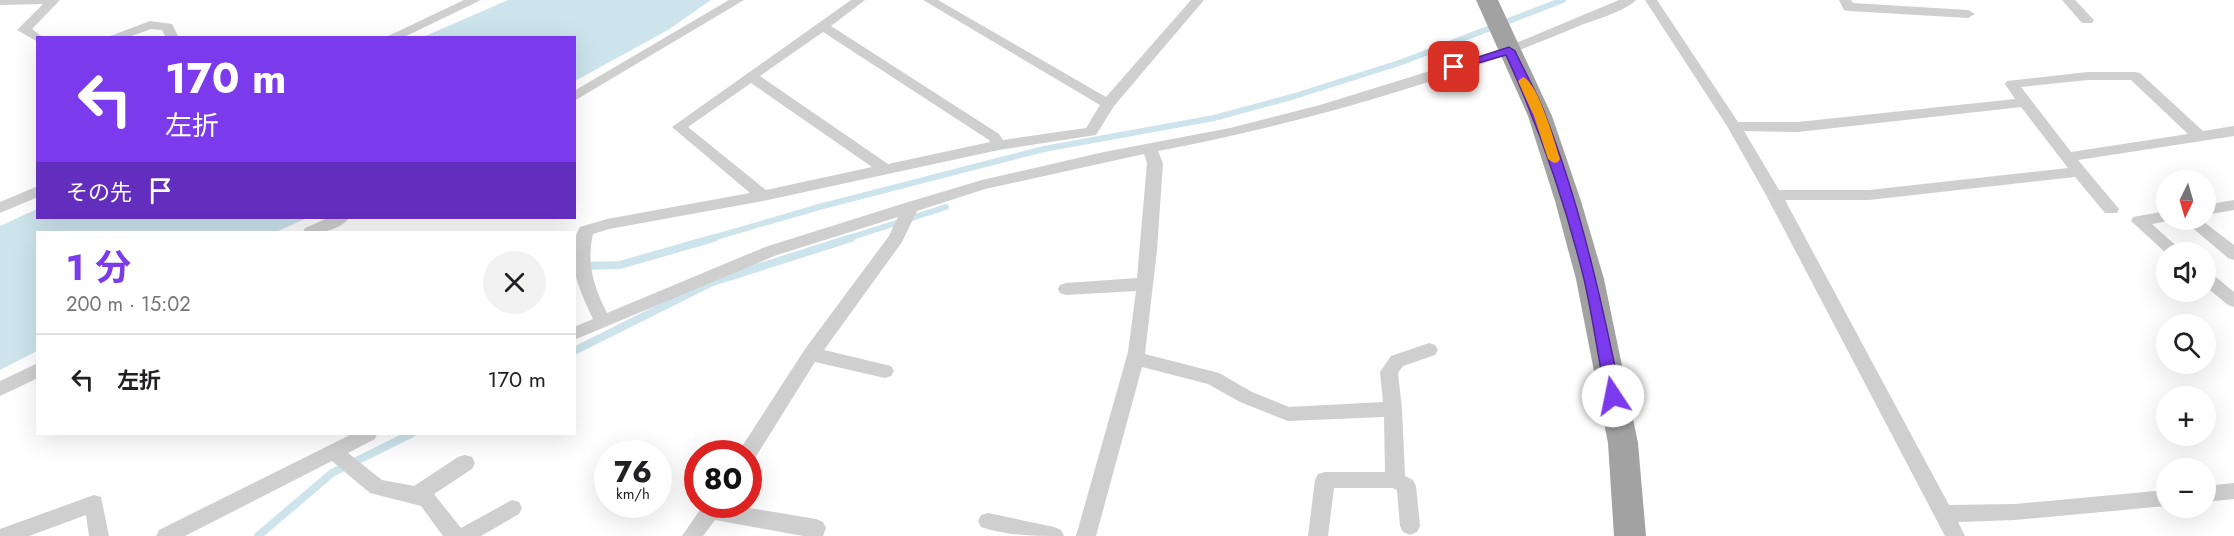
<!DOCTYPE html>
<html lang="ja">
<head>
<meta charset="utf-8">
<style>
  :root { --surface:#fff; --page:#f2f2f2; --text:#202124; --muted:#757577; --line:#e0e0e0; --accent:#7c3aed }
  body { margin:0; font-family:Jost,"Noto Sans JP",sans-serif; background:var(--page); color:var(--text); height:100vh; display:flex; flex-direction:column; font-size:22px; white-space:nowrap }
  * { box-sizing:border-box; margin:0 }
  p { font-size:20px; color:var(--muted) }
  .icon { flex:none; width:33px; height:33px; fill:none; stroke:currentColor; stroke-width:2; stroke-linecap:round; stroke-linejoin:round }
  .map { position:relative; flex:1; overflow:hidden }
  .sheet { position:absolute; left:36px; top:231px; width:540px; height:204px; display:flex; flex-direction:column; background:var(--surface); border-radius:0px; box-shadow:0 6px 24px #0002 }
  .sheet>* { flex:none }
  .banner { position:absolute; left:36px; top:36px; width:540px; height:183px; border-radius:0px; box-shadow:0 6px 24px #0002; background:#7c3aed; color:#fff; overflow:hidden }
  .needle { width:39px; rotate:185deg }
  .controls { position:absolute; left:2156px; top:170px; display:grid; gap:12px }
  .controls a { display:grid; place-items:center; width:60px; height:60px; border-radius:50%; background:var(--surface); box-shadow:0 6px 24px #0002; font-size:30px }
  .speed { position:absolute; left:594px; top:440px; display:flex; gap:12px; font-size:30px; font-weight:700; text-align:center }
  .speed>* { display:grid; place-content:center; width:78px; height:78px; border-radius:50%; background:var(--surface); box-shadow:0 6px 24px #0002; line-height:1 }
  .speed small { font-size:15px; font-weight:400 }
  .speed .limit { border:9px solid #d22; background:#fff; color:#111 }
  .pin { position:absolute; display:grid; place-items:center; width:51px; height:51px; color:#fff; margin:-26px; border-radius:12px; box-shadow:0 3px 9px #0006 }
  .me { position:absolute; width:66px; margin:-33px; rotate:349deg; stroke-linejoin:round; filter:drop-shadow(0 0 4px #0008) }
  .turn { display:flex; align-items:center; gap:21px; height:126px; padding:0 30px; font-size:27px }
  .turn .icon { width:78px; height:78px; stroke-width:2.5 }
  .turn b { display:block; font-size:42px; line-height:51px }
  .then { display:flex; align-items:center; height:57px; padding:0 30px; background:#0003; gap:12px; font-size:22px }
  .round { display:grid; place-items:center; flex:none; width:63px; height:63px; border-radius:32px; background:var(--page) }
  .headline { display:flex; align-items:center; justify-content:space-between; height:102px; padding:0 30px }
  h1 { font-size:36px; font-weight:700; line-height:45px; color:var(--accent) }
  ul { padding:0; list-style:none }
  li { display:flex; align-items:center; gap:18px; height:90px; padding:0 30px; border-top:2px solid var(--line) }
  li div { flex:1 }
  li b { display:block; font-size:22px }
  li em { font-style:normal }
  .map>svg:first-child { display:block }
  .water { fill:#cde4ed }
  .lines { fill:none; stroke-linecap:round; stroke-linejoin:round }
  .stream-far1 { stroke:#cde4ed; stroke-width:6 }
  .stream { stroke:#cde4ed; stroke-width:8 }
  .minor { fill:#cfcfcf; fill-rule:evenodd }
  .trunk { fill:#a2a2a2; fill-rule:evenodd }
  .route { fill:#7c3aed; stroke:#51269a; stroke-width:1.5 }
  .slow { fill:#f59e0b }
</style>
</head>
<body>
<div class="map">
<svg width="2234" height="536" viewBox="0 0 2234 536">
  <rect width="100%" height="100%" fill="#fff"/>
  <!-- water -->
  <g class="water">
    <polygon points="508,0 711,0 668,30 575,81 574,38 423,37"/>
    <polygon points="37,209 38,218 307,218 276,232 38,232 37,351 0,370 0,226"/>
  </g>
  <g class="lines">
    <!-- stream-far1 -->
    <g class="stream-far1">
      <polyline points="709,239 819,207 1044,149 1214,118 1295,96 1402,62 1563,0"/>
      <polyline points="846,239 946,207"/>
    </g>
    <!-- stream -->
    <g class="stream">
      <polyline points="584,266 620,265 714,238"/>
      <polyline points="574,351 710,283 851,238"/>
      <polyline points="258,536 332,473 411,434"/>
    </g>
    <!-- minor -->
    <g class="minor">
      <polygon points="0,0 60,0 32,29 44,38 38,38 38,42 17,30 43,4 0,5"/>
      <polygon points="464,0 481,0 402,38 384,38"/>
      <polygon points="729,0 744,0 574,101 574,91"/>
      <path d="M851 0H865L831 26 999 134 1003 140 1086 128 1100 105 923 0H938L1106 97 1191 0H1204L1114 106 1096 135 999 150 763 201 609 229 593 234C586 264 594 287 607 313L765 247 905 203 982 180 1104 152 1230 128 1320 105 1504 48 1619 0H1636C1626 11 1594 20 1579 26 1447 82 1299 124 1158 151L1163 163 1157 250 1145 354 1219 373 1252 392 1289 407 1383 402 1380 372 1391 356 1429 343 1435 345 1438 350 1435 355 1403 366 1398 373 1402 409 1405 476 1413 480 1416 486 1420 526 1417 532 1410 535 1403 532 1400 526 1397 490 1392 488H1334L1328 536H1308L1315 480 1318 474 1325 472H1385L1384 417 1288 421 1240 402 1208 384 1142 367 1096 536H1076L1128 352 1136 291 1066 295 1060 293 1058 289 1060 285 1066 283 1137 278 1147 163 1144 154 985 189 917 211 902 242 824 350 891 366 894 371 891 376 885 378 815 362 755 458 748 461V453H739L741 448 805 349 889 236 898 217 777 255 574 340V327L593 319C580 292 563 256 580 227L607 219 750 193 672 127ZM823 32 989 140 990 142 888 164 760 76ZM751 83 872 167 766 190 688 127Z"/>
      <path d="M1645 0H1657L1738 122H1798L2015 99 2005 84 2007 81 2088 72H2135L2140 73 2203 131 2234 126V136L2078 160 2119 209 2117 213H2105L2075 177 1869 200H1785L1949 505 2015 504 2166 490V506L2015 520 1958 522 1965 536H1945L1766 195 1727 126ZM2088 80H2131L2188 134 2071 152 2021 87ZM2021 107 2068 168 1869 190H1779L1744 131 1798 132Z"/>
      <polygon points="1839,0 1851,0 1853,3 1968,10 1975,14 1968,18 1849,11 1844,10"/>
      <polygon points="2062,0 2075,0 2094,20 2092,23 2082,23"/>
      <polygon points="150,21 172,24 179,38 166,38 162,30 151,29 126,38 105,38"/>
      <polygon points="38,186 38,197 0,213 0,202"/>
      <polygon points="2234,200 2234,210 2205,215 2205,205"/>
      <polygon points="2166,211 2166,219 2172,220 2152,224 2183,252 2166,253 2131,221 2133,217"/>
      <path d="M328 218H349C339 231 318 234 303 232L305 228Z"/>
      <polygon points="2182,219 2200,219 2234,245 2234,260 2228,258"/>
      <polygon points="2205,271 2211,273 2234,292 2234,307 2228,305 2205,286"/>
      <polygon points="38,363 38,378 0,396 0,381"/>
      <polygon points="352,434 377,434 375,439 348,453 382,480 414,486 458,457 465,455 472,457 475,463 472,469 434,494 461,528 512,500 519,502 522,508 519,514 481,536 443,536 421,506 370,493 332,461 185,536 156,536 159,530"/>
      <polygon points="2234,483 2234,499 2205,502 2205,486"/>
      <polygon points="94,495 101,497 109,536 89,536 86,515 29,536 0,536 0,529"/>
      <polygon points="704,504 725,504 816,519 823,522 826,528 823,536 803,536 715,520 703,536 682,536"/>
      <path d="M988 513 1054 527 1061 530 1064 536C1035 536 1008 536 981 527L978 521 981 515Z"/>
    </g>
    <!-- trunk -->
    <polygon class="trunk" points="1476,0 1498,0 1552,116 1581,201 1604,279 1638,443 1646,536 1614,536 1608,443 1576,279 1555,201 1528,116"/>
  </g>
  <!-- route -->
  <path class="route" d="M1509 47 1515 51C1525 73 1538 94 1546 117 1581 208 1602 302 1621 396L1619 400H1608L1606 396C1598 357 1593 318 1584 279 1565 202 1539 127 1506 55L1454 70 1448 67Z"/>
  <!-- slow -->
  <path class="slow" d="M1523 77C1538 82 1555 143 1560 159L1558 162 1554 163 1548 159 1534 116 1518 81Z"/>
</svg>
<div class="controls">
<a><svg class="needle" viewBox="-14 -14 28 28"><path d="M0-13l5 13h-10z" fill="#e53935"/><path d="M0 13l5-13h-10z" fill="#757577"/></svg></a>
<a><svg class="icon" aria-label="sound" viewBox="0 0 24 24"><path d="M4 9h4l5-4v14l-5-4H4zM17 9q2 3 0 6"/></svg></a>
<a><svg class="icon" aria-label="search" viewBox="0 0 24 24"><circle cx="10" cy="10" r="6"/><path d="M15 15l6 6"/></svg></a>
<a>+</a>
<a>−</a>
</div>
<div class="speed"><div>76<small>km/h</small></div><div class="limit">80</div></div>
<div class="pin" style="left:1454px;top:67px;background:#d93025"><svg class="icon" aria-label="arrive" viewBox="0 0 24 24"><path d="M6 21V4h12l-3 4 3 4H6"/></svg></div>
<svg class="me" style="left:1613px;top:396px" viewBox="-20 -20 40 40"><circle r="19" fill="#fff"/><path d="M0-13L10 11 0 6-10 11z" fill="#7c3aed"/></svg>
<div class="banner">
<div class="turn"><svg class="icon" aria-label="left" viewBox="0 0 24 24"><path d="M17 20v-9H6M10 6l-5 5 5 5"/></svg><div><b>170 m</b>左折</div></div>
<div class="then">その先<svg class="icon" aria-label="arrive" viewBox="0 0 24 24"><path d="M6 21V4h12l-3 4 3 4H6"/></svg></div>
</div>
<section class="sheet">
<div class="headline"><div><h1>1 分</h1><p>200 m · 15:02</p></div><a class="round"><svg class="icon" aria-label="close" viewBox="0 0 24 24"><path d="M6 6l12 12M18 6L6 18"/></svg></a></div>
<ul>
<li><svg class="icon" aria-label="left" viewBox="0 0 24 24"><path d="M17 20v-9H6M10 6l-5 5 5 5"/></svg><div><b>左折</b></div><em>170 m</em></li>
</ul>
</section>
</div>
</body>
</html>
